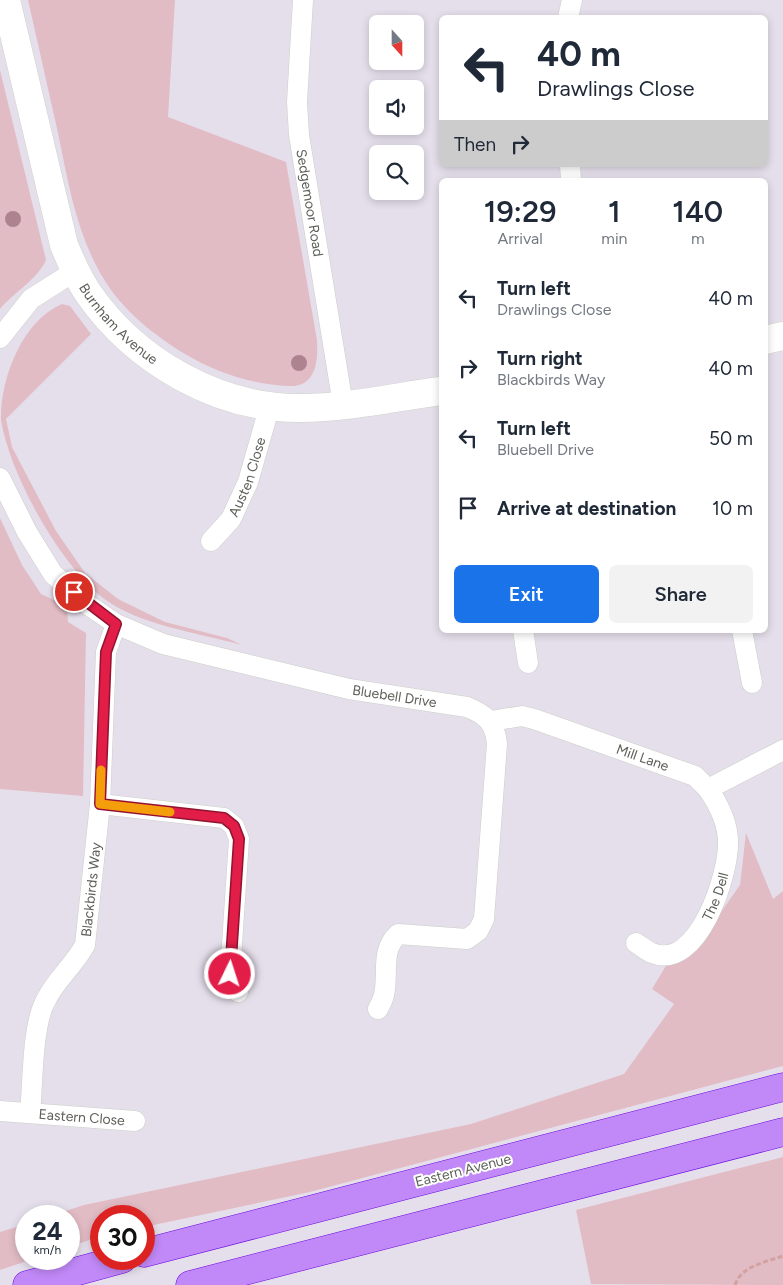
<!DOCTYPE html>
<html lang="en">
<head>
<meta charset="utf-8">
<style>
  :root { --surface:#fff; --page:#f2f2f3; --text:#1f2937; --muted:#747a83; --accent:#1a73e8 }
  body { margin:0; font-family:Figtree,sans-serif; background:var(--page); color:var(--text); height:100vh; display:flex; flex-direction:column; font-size:19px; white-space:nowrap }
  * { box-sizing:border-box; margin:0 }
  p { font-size:16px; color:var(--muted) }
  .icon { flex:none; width:28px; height:28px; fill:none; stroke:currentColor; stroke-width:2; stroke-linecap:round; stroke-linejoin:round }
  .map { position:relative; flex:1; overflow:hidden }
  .sheet { position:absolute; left:439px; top:178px; width:329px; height:455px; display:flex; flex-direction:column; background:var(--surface); border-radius:8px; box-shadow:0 2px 8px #0003 }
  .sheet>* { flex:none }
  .top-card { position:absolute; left:439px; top:15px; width:329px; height:152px; border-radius:8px; box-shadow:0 2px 8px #0003; background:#fff; color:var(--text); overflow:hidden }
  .needle { width:32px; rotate:159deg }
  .controls { position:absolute; left:369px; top:15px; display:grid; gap:10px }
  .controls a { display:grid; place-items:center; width:55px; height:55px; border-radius:8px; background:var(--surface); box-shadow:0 2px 8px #0003; font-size:25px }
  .speed { position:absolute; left:15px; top:1205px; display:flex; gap:10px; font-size:25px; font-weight:700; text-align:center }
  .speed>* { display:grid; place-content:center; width:65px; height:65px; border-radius:50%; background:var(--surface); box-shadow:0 2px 8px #0003; line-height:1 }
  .speed small { font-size:12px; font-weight:400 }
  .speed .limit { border:8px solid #d22; background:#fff; color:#111 }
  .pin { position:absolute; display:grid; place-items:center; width:42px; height:42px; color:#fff; margin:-21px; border:2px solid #fff; border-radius:50%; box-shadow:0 1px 5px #0007 }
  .me { position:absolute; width:55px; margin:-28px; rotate:4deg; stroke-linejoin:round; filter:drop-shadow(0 0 4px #0008) }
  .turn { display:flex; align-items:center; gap:18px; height:105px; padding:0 15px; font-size:22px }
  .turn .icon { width:65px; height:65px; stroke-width:2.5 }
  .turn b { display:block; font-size:35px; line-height:42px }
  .then { display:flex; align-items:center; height:48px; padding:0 15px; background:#0003; gap:10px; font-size:19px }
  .eta { display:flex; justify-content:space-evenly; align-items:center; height:85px; text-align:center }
  .eta b { font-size:30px; font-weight:600; line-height:35px }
  .primary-button { display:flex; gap:10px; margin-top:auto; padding:10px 15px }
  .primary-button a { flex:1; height:58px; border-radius:8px; background:var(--accent); color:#fff; font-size:20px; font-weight:600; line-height:58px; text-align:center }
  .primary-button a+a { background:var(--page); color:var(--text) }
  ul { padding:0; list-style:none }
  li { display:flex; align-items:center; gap:15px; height:70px; padding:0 15px }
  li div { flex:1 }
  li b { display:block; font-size:19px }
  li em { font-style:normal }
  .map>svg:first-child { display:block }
  .green { fill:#e2bcc5 }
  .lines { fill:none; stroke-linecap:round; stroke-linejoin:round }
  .street-casing { stroke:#cccfc8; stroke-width:21 }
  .secondary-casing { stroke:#cfd3ca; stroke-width:29 }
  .highway-casing { stroke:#6a09e1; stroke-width:29 }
  .path { stroke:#d3a19f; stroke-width:3; stroke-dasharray:5 2.5; stroke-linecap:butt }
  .street { stroke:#fff; stroke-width:20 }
  .secondary { stroke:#fff; stroke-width:28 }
  .highway { stroke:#c189f8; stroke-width:28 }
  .tree { fill:#ad8390 }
  .route-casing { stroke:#92132f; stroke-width:12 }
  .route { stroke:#e11d48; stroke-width:9 }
  .slow { stroke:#f59e0b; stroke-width:9 }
  .labels { text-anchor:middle; stroke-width:4; stroke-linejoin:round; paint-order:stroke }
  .street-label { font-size:14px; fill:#5d6058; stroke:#fff }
</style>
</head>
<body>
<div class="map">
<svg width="783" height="1285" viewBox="0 0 783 1285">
  <rect width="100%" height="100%" fill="#e5dfeb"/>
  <!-- green -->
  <g class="green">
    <path d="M28 0H175L168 117 286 162 317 340C318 360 317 387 289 386 253 385 215 372 185 354 158 338 129 315 111 290 78 244 69 186 58 133 48 89 38 44 28 0Z"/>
    <path d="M0 70 46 260C37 280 14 292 0 309Z"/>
    <path d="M62 304 70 306 91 334 6 419 12 447 56 531 85 573 118 599 165 622 227 638 242 645C199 633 138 625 103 598 59 563 10 475 1 420 0 378 23 320 62 304Z"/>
    <polygon points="0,518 22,565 41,594 67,606 68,622 86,633 83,796 0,789"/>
    <polygon points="746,833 773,899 783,891 783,1066 310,1192 144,1227 144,1216 101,1216 101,1236 69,1247 69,1216 50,1216 84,1205 471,1124 624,1074 674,1004 652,989 670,959 702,939 740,885"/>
    <polygon points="783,1157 783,1285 591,1284 576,1210"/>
    <polygon points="26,1224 26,1259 33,1259 0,1270 0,1232"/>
  </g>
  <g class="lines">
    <defs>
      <g id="street">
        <path id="s1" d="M303 0 297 102 299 135 343 405"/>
        <polyline points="568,18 572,0"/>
        <polyline points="570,165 571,180"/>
        <polyline points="0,338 31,299 75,271"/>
        <path id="s2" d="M0 478 27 532 53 574 84 602 116 624 163 644 349 689 467 707C487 715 495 723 497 744L484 919 478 931 467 939 398 934C380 951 389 973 384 995 383 1000 380 1005 378 1009"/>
        <path id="s3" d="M211 541 231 519 248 482 270 405"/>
        <polyline points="523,630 528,663"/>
        <polyline points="742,630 752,683"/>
        <path id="s4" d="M491 721 522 716 534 719 695 776 708 789 783 750"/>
        <polyline points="100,804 224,818 234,826 239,839 230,974 238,992"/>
        <path id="s5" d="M636 943C641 946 647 951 652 953 698 972 729 874 728 842 728 823 719 805 708 789"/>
        <path id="s6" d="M0 1111 135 1121"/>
        <path id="s7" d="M30 1113C33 1083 32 1027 45 1002 55 980 73 967 85 945L100 804 106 652 116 624"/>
      </g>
      <g id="secondary">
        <path id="s8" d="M6 0 64 245C71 262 78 278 88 293 135 361 218 409 301 408 348 408 395 397 441 391"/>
        <polyline points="765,340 783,336"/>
      </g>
      <g id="highway">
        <polyline points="144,1253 783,1087"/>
        <polyline points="27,1285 122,1259"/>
        <polyline points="190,1285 783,1132"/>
      </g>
    </defs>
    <!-- street casing -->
    <use href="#street" class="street-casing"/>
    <!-- secondary casing -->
    <use href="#secondary" class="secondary-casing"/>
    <!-- highway casing -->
    <use href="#highway" class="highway-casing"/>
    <!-- path -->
    <path class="path" d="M735 1285C741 1266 766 1262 783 1256"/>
    <!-- street -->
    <use href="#street" class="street"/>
    <!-- secondary -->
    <use href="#secondary" class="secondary"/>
    <!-- highway -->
    <use href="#highway" class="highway"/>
  </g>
  <!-- trees -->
  <g class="tree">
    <circle cx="13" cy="219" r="8"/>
    <circle cx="299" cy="363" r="8"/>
  </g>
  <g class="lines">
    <defs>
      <polyline id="route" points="74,592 116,624 106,652 100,804 224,818 234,826 239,839 230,974"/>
    </defs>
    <!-- route casing -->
    <use href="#route" class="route-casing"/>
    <!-- route -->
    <use href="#route" class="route"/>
    <!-- slow -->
    <polyline class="slow" points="101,770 100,804 170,812"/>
  </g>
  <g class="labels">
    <!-- street labels -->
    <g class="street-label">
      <text dy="5" stroke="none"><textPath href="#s1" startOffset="204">Sedgemoor Road</textPath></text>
      <text dy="5" stroke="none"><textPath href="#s8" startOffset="349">Burnham Avenue</textPath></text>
      <text dy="5" stroke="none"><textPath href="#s3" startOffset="75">Austen Close</textPath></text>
      <text dy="5" stroke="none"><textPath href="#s2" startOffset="479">Bluebell Drive</textPath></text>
      <text dy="5" stroke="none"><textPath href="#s4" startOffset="159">Mill Lane</textPath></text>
      <text dy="5" stroke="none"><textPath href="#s7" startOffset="238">Blackbirds Way</textPath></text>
      <text dy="5" stroke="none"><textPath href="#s5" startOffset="114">The Dell</textPath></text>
      <text dy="5" stroke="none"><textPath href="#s6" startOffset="82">Eastern Close</textPath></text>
      <text transform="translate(463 1170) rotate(-14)" y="5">Eastern Avenue</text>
    </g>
  </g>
</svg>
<div class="controls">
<a><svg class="needle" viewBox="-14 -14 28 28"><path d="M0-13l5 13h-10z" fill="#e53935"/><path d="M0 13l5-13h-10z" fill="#747a83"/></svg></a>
<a><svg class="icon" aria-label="sound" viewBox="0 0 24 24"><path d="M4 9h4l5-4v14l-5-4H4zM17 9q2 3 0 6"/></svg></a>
<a><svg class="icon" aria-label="search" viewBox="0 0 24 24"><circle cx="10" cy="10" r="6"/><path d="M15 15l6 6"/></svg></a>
</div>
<div class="speed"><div>24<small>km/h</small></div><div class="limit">30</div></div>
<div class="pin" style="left:74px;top:592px;background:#d93025"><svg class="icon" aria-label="arrive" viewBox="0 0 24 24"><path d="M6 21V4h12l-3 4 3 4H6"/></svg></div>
<svg class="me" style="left:230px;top:974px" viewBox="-20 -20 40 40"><circle r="17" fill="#e11d48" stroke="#fff" stroke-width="3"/><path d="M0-11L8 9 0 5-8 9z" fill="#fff"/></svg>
<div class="top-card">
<div class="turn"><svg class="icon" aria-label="left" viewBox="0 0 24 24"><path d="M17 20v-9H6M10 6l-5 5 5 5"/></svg><div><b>40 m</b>Drawlings Close</div></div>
<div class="then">Then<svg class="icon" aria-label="right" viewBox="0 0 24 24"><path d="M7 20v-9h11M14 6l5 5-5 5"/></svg></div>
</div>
<section class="sheet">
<div class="eta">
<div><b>19:29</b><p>Arrival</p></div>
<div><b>1</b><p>min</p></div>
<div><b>140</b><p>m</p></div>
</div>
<ul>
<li><svg class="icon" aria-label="left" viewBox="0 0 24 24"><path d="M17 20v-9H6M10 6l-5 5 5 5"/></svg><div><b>Turn left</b><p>Drawlings Close</p></div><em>40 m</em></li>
<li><svg class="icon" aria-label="right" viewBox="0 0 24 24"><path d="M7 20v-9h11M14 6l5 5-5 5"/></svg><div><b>Turn right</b><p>Blackbirds Way</p></div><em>40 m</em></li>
<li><svg class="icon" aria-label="left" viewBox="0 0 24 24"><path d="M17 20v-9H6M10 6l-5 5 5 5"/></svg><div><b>Turn left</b><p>Bluebell Drive</p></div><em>50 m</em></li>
<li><svg class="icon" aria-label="arrive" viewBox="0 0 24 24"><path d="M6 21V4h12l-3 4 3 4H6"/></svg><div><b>Arrive at destination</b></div><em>10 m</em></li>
</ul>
<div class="primary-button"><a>Exit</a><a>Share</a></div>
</section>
</div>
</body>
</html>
